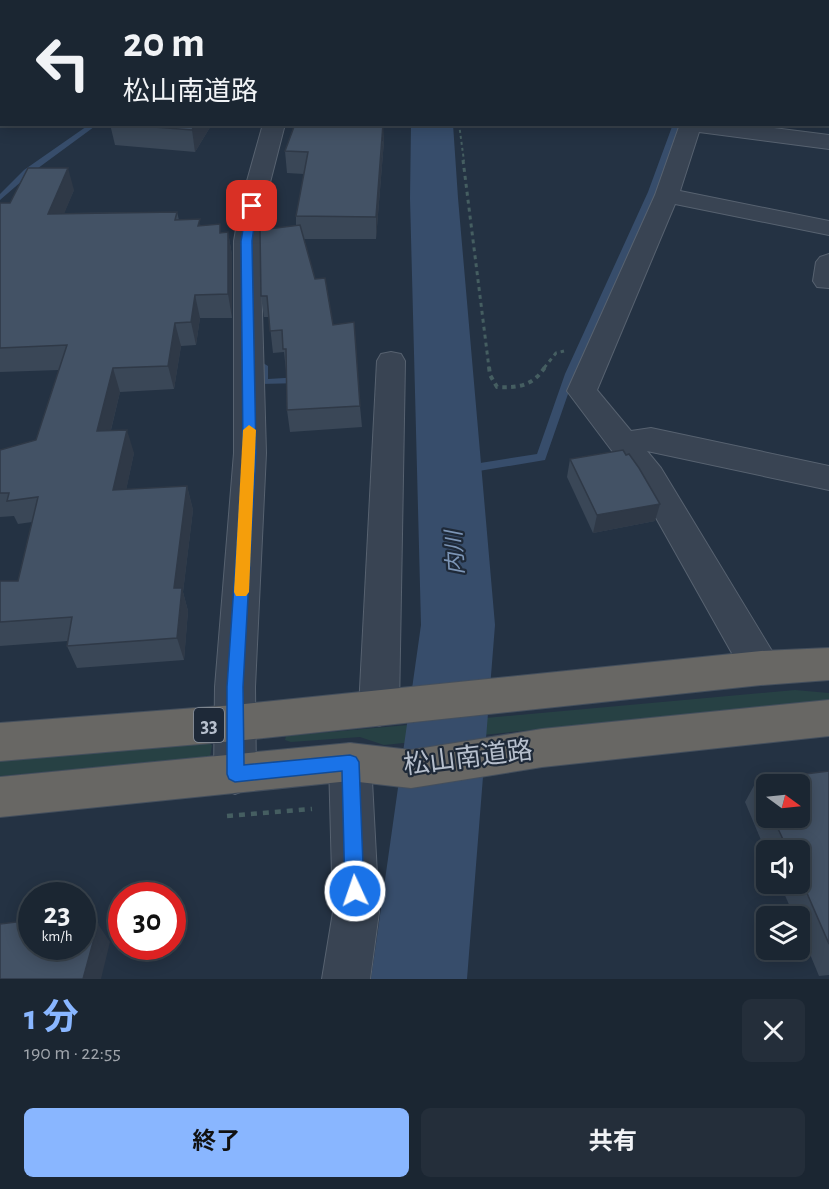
<!DOCTYPE html>
<html lang="ja">
<head>
<meta charset="utf-8">
<style>
  :root { --surface:#1b2632; --page:#242e3a; --text:#f1f3f6; --muted:#a0a5ac; --line:#39434d; --accent:#89b6ff }
  body { margin:0; font-family:"Alegreya Sans","Noto Sans JP",sans-serif; background:var(--page); color:var(--text); height:100vh; display:flex; flex-direction:column; font-size:22px; white-space:nowrap }
  * { box-sizing:border-box; margin:0 }
  p { font-size:20px; color:var(--muted) }
  .icon { flex:none; width:33px; height:33px; fill:none; stroke:currentColor; stroke-width:2; stroke-linecap:round; stroke-linejoin:round }
  .map { position:relative; height:979px; overflow:hidden }
  .panel { display:flex; flex-direction:column; background:var(--surface); flex:1 }
  .panel>* { flex:none }
  .banner { position:absolute; left:0px; top:0px; width:830px; height:126px; box-shadow:0 3px 15px #0003,0 0 0 2px var(--line); background:#1b2632; color:var(--text); overflow:hidden }
  .needle { width:39px; rotate:105deg }
  .controls { position:absolute; left:756px; top:774px; display:grid; gap:12px }
  .controls a { display:grid; place-items:center; width:54px; height:54px; border-radius:9px; background:var(--surface); box-shadow:0 3px 15px #0003,0 0 0 2px var(--line); font-size:30px }
  .speed { position:absolute; left:18px; top:882px; display:flex; gap:12px; font-size:30px; font-weight:700; text-align:center }
  .speed>* { display:grid; place-content:center; width:78px; height:78px; border-radius:50%; background:var(--surface); box-shadow:0 3px 15px #0003,0 0 0 2px var(--line); line-height:1 }
  .speed small { font-size:15px; font-weight:400 }
  .speed .limit { border:9px solid #d22; background:#fff; color:#111 }
  .pin { position:absolute; display:grid; place-items:center; width:51px; height:51px; color:#fff; margin:-26px; border-radius:12px; box-shadow:0 3px 9px #0006 }
  .me { position:absolute; width:66px; margin:-33px; rotate:357deg; stroke-linejoin:round; filter:drop-shadow(0 0 4px #0008) }
  .turn { display:flex; align-items:center; gap:21px; height:126px; padding:0 24px; font-size:27px }
  .turn .icon { width:78px; height:78px; stroke-width:2.5 }
  .turn b { display:block; font-size:42px; line-height:51px }
  .round { display:grid; place-items:center; flex:none; width:63px; height:63px; border-radius:9px; background:var(--page) }
  .overview { display:flex; align-items:center; justify-content:space-between; height:102px; padding:0 24px }
  h1 { font-size:36px; font-weight:700; line-height:45px; color:var(--accent) }
  .primary-button { display:flex; gap:12px; margin-top:auto; padding:12px 24px }
  .primary-button a { flex:1; height:69px; border-radius:9px; background:var(--accent); color:#111; font-size:24px; font-weight:700; line-height:69px; text-align:center }
  .primary-button a+a { background:var(--page); color:var(--text) }
  .map>svg:first-child { display:block }
  .green { fill:#274144 }
  .lines { fill:none; stroke-linecap:round; stroke-linejoin:round }
  .stream { fill:#374d6b; fill-rule:evenodd }
  .river { fill:#374d6b; fill-rule:evenodd }
  .minor-casing { stroke:#576270; stroke-width:2 }
  .trunk-casing { stroke:#444f5d; stroke-width:2 }
  .path-far3 { stroke:#455e61; stroke-width:2; stroke-dasharray:3 3; stroke-linecap:butt }
  .path-far2 { stroke:#455e61; stroke-width:3; stroke-dasharray:4 4; stroke-linecap:butt }
  .path-far1 { stroke:#455e61; stroke-width:4; stroke-dasharray:4.5 4.5; stroke-linecap:butt }
  .path { stroke:#455e61; stroke-width:4.5; stroke-dasharray:6 6; stroke-linecap:butt }
  .minor { fill:#394453; fill-rule:evenodd }
  .trunk { fill:#686764; fill-rule:evenodd }
  .wall { fill:#3a4757; fill-rule:evenodd }
  .shaded-wall { fill:#2f3947 }
  .building { fill:#435265; stroke:#2f3947; stroke-width:1.5 }
  .route { fill:#1a73e8; stroke:#114b97; stroke-width:1.5 }
  .slow { fill:#f59e0b }
  .labels { text-anchor:middle; stroke-width:4.5; stroke-linejoin:round; paint-order:stroke }
  .shield { fill:#1e2938; stroke:#8892a0; stroke-width:1.5 }
  .shield-label { font-size:20px; font-weight:bold; fill:#b6bfcd }
  .water-label { font-size:22px; font-style:italic; fill:#7c95b6; stroke:#1e2938 }
  .near-street-label { font-size:26px; fill:#b6bfcd; stroke:#1e2938 }
</style>
</head>
<body>
<div class="map">
<svg width="829" height="979" viewBox="0 0 829 979">
  <rect width="100%" height="100%" fill="#243243"/>
  <!-- green -->
  <g class="green">
    <polygon points="795,690 829,693 829,703 668,716 384,745 360,737 291,742 285,740 286,736"/>
    <polygon points="208,743 212,745 210,757 0,776 0,761"/>
  </g>
  <g class="lines">
    <!-- stream -->
    <g class="stream">
      <polygon points="682,0 688,0 681,2"/>
      <polygon points="90,124 98,124 30,174 0,200 0,194 24,170"/>
      <polygon points="673,124 680,124 656,192 575,374 545,460 449,476 445,475 444,472 445,469 449,468 537,454 565,374 648,192"/>
      <polygon points="263,363 268,366 268,379 301,377 306,380 301,383 261,384 258,366"/>
    </g>
    <!-- river -->
    <g class="river">
      <rect x="411" y="0" width="36" height="2"/>
      <polygon points="411,124 453,124 458,198 495,625 467,979 371,979 421,625 410,198"/>
    </g>
    <defs>
      <g id="minor">
        <polygon points="86,0 104,0 85,2"/>
        <polygon points="117,0 142,0 143,2 118,2"/>
        <polygon points="352,0 370,0 351,2"/>
        <polygon points="2,66 2,80 0,80 0,67"/>
        <polygon points="263,124 285,124 264,206 260,241 266,453 255,687 256,774 250,788 235,794 220,788 214,774 215,687 234,453 234,241 240,206"/>
        <polygon points="680,124 743,124 829,135 829,149 699,132 680,191 829,221 829,235 675,204 597,390 631,431 651,428 829,466 829,490 647,451 661,468 775,656 780,668 775,680 761,685 747,680 637,484 567,391 655,195"/>
        <polygon points="829,254 829,288 817,287 813,281 816,262 820,257"/>
        <polygon points="391,352 401,354 405,361 399,708 393,720 379,726 365,720 359,708 377,361 381,354"/>
        <polygon points="350,743 365,748 371,762 379,912 370,979 322,979 333,912 329,762 335,748"/>
      </g>
      <g id="trunk">
        <polygon points="829,648 829,680 761,685 235,741 0,761 0,723 235,705 761,651"/>
        <polygon points="829,700 829,736 542,767 411,788 350,781 0,817 0,777 350,743 411,750 542,729"/>
      </g>
    </defs>
    <!-- minor casing -->
    <use href="#minor" class="minor-casing"/>
    <!-- trunk casing -->
    <use href="#trunk" class="trunk-casing"/>
    <!-- path-far3 -->
    <polyline class="path-far3" points="459,124 464,161"/>
    <!-- path-far2 -->
    <g class="path-far2">
      <polyline points="463,160 489,368"/>
      <polyline points="544,368 556,353 564,351"/>
    </g>
    <!-- path-far1 -->
    <path class="path-far1" d="M489 367 490 375 497 387C518 388 533 386 545 367"/>
    <!-- path -->
    <polyline class="path" points="227,816 312,809"/>
    <!-- minor -->
    <use href="#minor" class="minor"/>
    <!-- trunk -->
    <use href="#trunk" class="trunk"/>
  </g>
  <!-- wall -->
  <g class="wall">
    <polygon points="110,124 212,124 195,152 115,145"/>
    <polygon points="384,141 376,239 304,239 315,279 333,325 360,406 362,427 290,432 287,410 286,371 284,352 273,353 269,317 264,317 261,296 296,225 296,216 304,174 287,173 285,151"/>
    <polygon points="74,190 64,213 177,212 179,220 201,225 222,233 228,232 232,255 232,318 200,318 196,345 181,346 174,389 120,392 111,430 134,453 126,490 187,486 193,510 183,592 188,611 184,660 77,668 67,646 68,641 0,646 0,581 18,581 32,522 18,524 14,516 0,517 0,450 36,440 59,370 0,372 0,203 10,203"/>
    <polygon points="570,459 655,521 593,533 567,477"/>
    <path d="M829 771V975L819 976 800 930V916H794L780 884H800V850H766V852L745 802 757 780ZM766 784 800 818H766Z"/>
  </g>
  <!-- shaded-wall -->
  <g class="shaded-wall">
    <polygon points="195,124 212,124 195,152 192,130"/>
    <polygon points="384,124 384,141 376,239 376,217"/>
    <polygon points="68,168 74,190 55,236 48,214"/>
    <polygon points="228,232 232,255 232,318 228,294"/>
    <polygon points="195,295 200,318 196,345 191,322"/>
    <polygon points="175,323 181,346 174,389 168,366"/>
    <polygon points="113,368 120,392 105,454 97,431"/>
    <polygon points="127,430 134,453 121,514 113,490"/>
    <polygon points="187,486 193,510 183,592 188,611 184,660 177,638 174,588"/>
    <polygon points="660,504 655,521 593,533 597,515"/>
    <polygon points="98,924 110,942 101,979 83,979"/>
  </g>
  <!-- building -->
  <g class="building">
    <polygon points="116,124 195,124 192,130"/>
    <polygon points="295,124 383,124 376,217 296,216 308,152 285,151"/>
    <polygon points="28,168 68,168 48,214 177,212 175,220 200,219 198,226 220,224 220,233 228,232 228,294 195,295 191,322 175,323 168,366 113,368 97,431 127,430 113,490 187,486 174,588 182,588 177,638 67,646 72,617 0,622 0,581 18,581 38,497 7,501 9,493 0,493 0,450 36,440 67,345 0,348 0,203 10,203"/>
    <polygon points="300,225 315,279 325,278 333,325 354,322 360,406 287,410 286,349 283,349 282,330 270,331 267,296 261,296 260,230"/>
    <polygon points="623,450 626,455 629,454 639,468 660,504 597,515 570,459"/>
    <polygon points="829,771 829,944 800,877 800,850 788,850 773,818 800,818 800,784 766,784 766,802 757,780"/>
    <polygon points="32,920 32,946 82,946 82,920 98,924 83,979 0,979 0,924"/>
  </g>
  <!-- route -->
  <polygon class="route" points="252,203 257,206 252,241 256,453 243,687 244,765 350,755 356,757 359,762 364,891 362,898 355,900 348,898 345,891 342,771 235,782 229,779 227,774 227,687 243,453 241,241 247,206"/>
  <!-- slow -->
  <polygon class="slow" points="249,425 256,430 249,592 246,596 236,596 234,592 243,430"/>
  <g class="labels">
    <!-- shield labels -->
    <rect class="shield" x="194" y="708" width="30" height="34" rx="4.5"/>
    <g class="shield-label">
      <text x="209" y="732">33</text>
    </g>
    <!-- water labels -->
    <g class="water-label">
      <text transform="translate(454 553) rotate(-93)" y="8">内川</text>
    </g>
    <!-- near-street labels -->
    <g class="near-street-label">
      <text transform="translate(468 757) rotate(-7)" y="9">松山南道路</text>
    </g>
  </g>
</svg>
<div class="controls">
<a><svg class="needle" viewBox="-14 -14 28 28"><path d="M0-13l5 13h-10z" fill="#e53935"/><path d="M0 13l5-13h-10z" fill="#a0a5ac"/></svg></a>
<a><svg class="icon" aria-label="sound" viewBox="0 0 24 24"><path d="M4 9h4l5-4v14l-5-4H4zM17 9q2 3 0 6"/></svg></a>
<a><svg class="icon" aria-label="layers" viewBox="0 0 24 24"><path d="M12 4l9 5-9 5-9-5zM3 14l9 5 9-5"/></svg></a>
</div>
<div class="speed"><div>23<small>km/h</small></div><div class="limit">30</div></div>
<div class="pin" style="left:252px;top:206px;background:#d93025"><svg class="icon" aria-label="arrive" viewBox="0 0 24 24"><path d="M6 21V4h12l-3 4 3 4H6"/></svg></div>
<svg class="me" style="left:355px;top:891px" viewBox="-20 -20 40 40"><circle r="17" fill="#1a73e8" stroke="#fff" stroke-width="3"/><path d="M0-11L8 9 0 5-8 9z" fill="#fff"/></svg>
<div class="banner">
<div class="turn"><svg class="icon" aria-label="left" viewBox="0 0 24 24"><path d="M17 20v-9H6M10 6l-5 5 5 5"/></svg><div><b>20 m</b>松山南道路</div></div>
</div>
</div>
<section class="panel">
<div class="overview"><div><h1>1 分</h1><p>190 m · 22:55</p></div><a class="round"><svg class="icon" aria-label="close" viewBox="0 0 24 24"><path d="M6 6l12 12M18 6L6 18"/></svg></a></div>
<div class="primary-button"><a>終了</a><a>共有</a></div>
</section>
</body>
</html>
